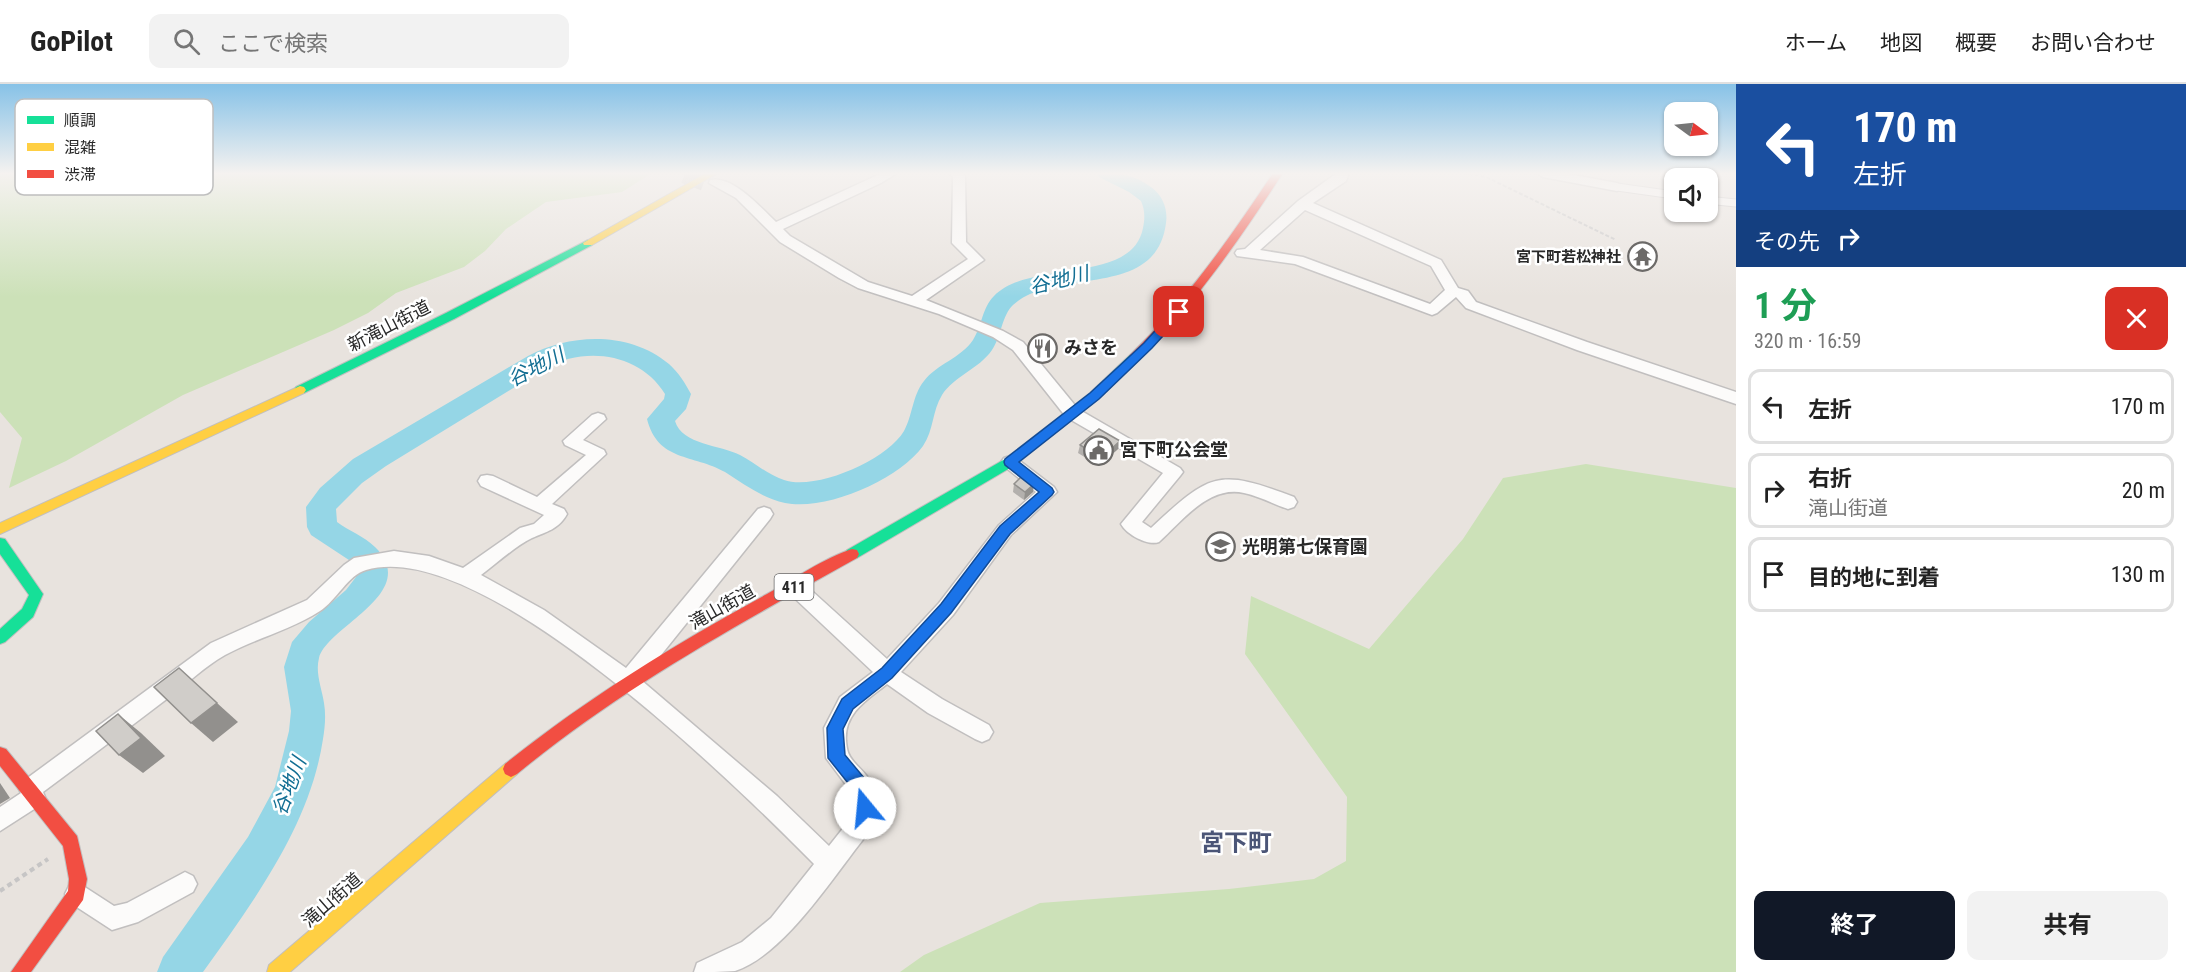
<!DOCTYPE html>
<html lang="ja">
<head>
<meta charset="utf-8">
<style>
  :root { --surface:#fff; --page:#f2f2f2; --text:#222; --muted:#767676; --line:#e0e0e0; --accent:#111827 }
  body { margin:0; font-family:"Roboto Condensed","Noto Sans JP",sans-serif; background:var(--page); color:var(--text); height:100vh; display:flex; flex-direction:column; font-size:22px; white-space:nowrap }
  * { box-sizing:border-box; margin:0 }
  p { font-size:20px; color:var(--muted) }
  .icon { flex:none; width:33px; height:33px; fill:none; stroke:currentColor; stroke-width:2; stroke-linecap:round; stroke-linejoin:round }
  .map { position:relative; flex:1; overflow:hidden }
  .details { display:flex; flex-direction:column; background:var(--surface); width:450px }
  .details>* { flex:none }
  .top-card { background:#1a4fa0; color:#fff; overflow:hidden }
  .needle { width:39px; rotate:105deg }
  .tools { position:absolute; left:1664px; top:18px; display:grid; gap:12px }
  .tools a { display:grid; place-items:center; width:54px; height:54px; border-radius:12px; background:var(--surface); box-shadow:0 2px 4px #0004; font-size:30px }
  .pin { position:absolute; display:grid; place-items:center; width:51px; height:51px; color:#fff; margin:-26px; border-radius:12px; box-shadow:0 3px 9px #0006 }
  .me { position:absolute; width:66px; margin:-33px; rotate:343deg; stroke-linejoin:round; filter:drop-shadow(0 0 4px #0008) }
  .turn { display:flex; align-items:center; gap:21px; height:126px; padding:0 18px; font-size:27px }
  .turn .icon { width:78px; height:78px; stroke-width:2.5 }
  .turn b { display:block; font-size:42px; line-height:51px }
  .then { display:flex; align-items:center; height:57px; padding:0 18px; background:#0003; gap:12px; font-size:22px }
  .round { display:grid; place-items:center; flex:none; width:63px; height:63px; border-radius:12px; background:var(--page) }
  .summary { display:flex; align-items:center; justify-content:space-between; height:102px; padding:0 18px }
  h1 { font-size:36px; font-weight:700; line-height:45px; color:#1e9e55 }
  .action { display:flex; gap:12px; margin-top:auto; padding:12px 18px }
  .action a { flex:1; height:69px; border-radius:12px; background:var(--accent); color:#fff; font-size:24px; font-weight:700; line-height:69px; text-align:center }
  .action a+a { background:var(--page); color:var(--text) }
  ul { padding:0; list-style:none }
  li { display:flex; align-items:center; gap:18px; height:75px; margin:0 12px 9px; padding:0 6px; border:3px solid var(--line); border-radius:12px }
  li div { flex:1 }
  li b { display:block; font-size:22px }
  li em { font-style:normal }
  header { display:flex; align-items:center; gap:36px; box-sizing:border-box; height:84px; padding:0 30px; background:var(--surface); border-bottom:2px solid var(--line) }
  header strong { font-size:28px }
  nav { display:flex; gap:33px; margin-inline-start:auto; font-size:21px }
  .search { width:420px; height:54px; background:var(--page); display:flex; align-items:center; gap:15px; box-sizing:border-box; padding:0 21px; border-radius:12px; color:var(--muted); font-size:22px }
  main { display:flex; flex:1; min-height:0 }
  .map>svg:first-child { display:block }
  .green { fill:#cce1b8 }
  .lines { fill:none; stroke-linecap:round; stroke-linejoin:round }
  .river { fill:#95d6e6; fill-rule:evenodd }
  .secondary-tunnel { stroke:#c2beba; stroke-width:21; stroke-dasharray:21 10; stroke-linecap:butt }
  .lane-casing { stroke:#c1bfbf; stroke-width:9 }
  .street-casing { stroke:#c1bfbf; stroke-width:3 }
  .fast-casing { stroke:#c1bfbf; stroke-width:2 }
  .slow-casing { stroke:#c1bfbf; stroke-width:2 }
  .jam-casing { stroke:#c1bfbf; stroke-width:2 }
  .path-far1 { stroke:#c6c5c5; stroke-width:2; stroke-dasharray:4 2; stroke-linecap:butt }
  .path { stroke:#c6c5c5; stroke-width:4; stroke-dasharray:5 4; stroke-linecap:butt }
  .lane { stroke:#fcfbfa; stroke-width:7 }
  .street { fill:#fcfbfa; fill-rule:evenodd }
  .fast { fill:#16e098; fill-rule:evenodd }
  .slow { fill:#ffcf43; fill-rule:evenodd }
  .jam { fill:#f24e42; fill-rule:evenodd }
  .wall { fill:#b3b0ad }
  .shaded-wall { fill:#92908d }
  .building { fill:#d0cdc9; stroke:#92908d; stroke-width:1.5 }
  .route { fill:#1a73e8; stroke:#114b97; stroke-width:1.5 }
  .labels { text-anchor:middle; stroke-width:5; stroke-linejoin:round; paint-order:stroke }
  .far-poi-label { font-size:15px; font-weight:bold; fill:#292929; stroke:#fff; text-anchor:end }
  .shield { fill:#fff; stroke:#696969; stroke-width:1.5 }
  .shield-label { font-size:16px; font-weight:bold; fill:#292929 }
  .street-label { font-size:18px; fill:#292929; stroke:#fff }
  .poi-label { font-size:18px; font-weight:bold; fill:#292929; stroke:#fff; text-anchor:start }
  .water-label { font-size:20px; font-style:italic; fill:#126e93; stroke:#fff }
  .near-neighbourhood-label { font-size:24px; font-weight:bold; fill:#4b5577; stroke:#fff }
  .key { fill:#fff; stroke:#bfbfbf; stroke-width:1.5 }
  .key-label { font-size:16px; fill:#292929 }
</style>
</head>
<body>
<header>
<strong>GoPilot</strong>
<div class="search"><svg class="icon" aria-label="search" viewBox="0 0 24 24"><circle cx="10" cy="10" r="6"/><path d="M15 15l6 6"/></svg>ここで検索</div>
<nav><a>ホーム</a><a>地図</a><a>概要</a><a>お問い合わせ</a></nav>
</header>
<main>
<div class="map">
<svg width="1736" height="888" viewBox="0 0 1736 888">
  <rect width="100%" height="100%" fill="#e8e3de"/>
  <!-- green -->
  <g class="green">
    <polygon points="0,89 652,89 622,108 546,118 506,145 485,167 464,183 396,209 368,229 334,246 183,311 66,377 9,404 22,354 0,328"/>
    <polygon points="1586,380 1736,404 1736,888 900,888 924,871 1040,819 1229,805 1314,795 1346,777 1347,713 1245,570 1251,512 1369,565 1463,455 1503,394"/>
  </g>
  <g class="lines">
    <!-- river -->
    <path class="river" d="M1096 89C1116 89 1134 90 1151 103 1163 112 1168 125 1166 139 1156 217 1056 182 1013 221 1002 231 1001 253 992 266 979 285 954 292 942 311 932 327 934 346 923 362 898 396 827 427 785 419 762 414 744 400 725 388 693 370 658 378 647 335L664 315 665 310C640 269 585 262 546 284L386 382 362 399 336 425 337 438C349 447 364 452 375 463 422 509 327 542 319 574 315 589 322 605 324 619 326 631 325 643 323 655 310 742 253 818 203 888H157L163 873 248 753 275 703 289 647 291 627 284 583 292 558 309 538 346 506 356 493V483L352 478 311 451 307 443 306 423 320 404 353 375 528 272C570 249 630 247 669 280 679 289 685 299 691 310L686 325 675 337C682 361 721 361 740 371 755 379 768 391 784 396 816 407 887 376 904 347 913 331 912 312 924 297 937 280 961 274 973 256 982 242 982 224 994 212 1030 175 1132 201 1143 144 1145 134 1145 126 1141 117L1129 108 1099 93Z"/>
    <!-- secondary-tunnel -->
    <polyline class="secondary-tunnel" points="685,89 709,98"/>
    <defs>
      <g id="lane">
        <polyline points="1617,103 1674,111"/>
        <polyline points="1707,116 1736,119"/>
      </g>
      <g id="street">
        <path d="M882 89H897L881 99 783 145 790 152 868 198 912 212 968 175 952 159 953 93 949 89H963L965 92 966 158 984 176 926 216 1003 247 1023 258 1078 325 1180 384 1183 388 1180 392 1142 438 1151 444C1210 389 1218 384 1294 413L1297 418 1294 423 1288 425C1273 420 1259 412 1244 409 1209 401 1182 437 1159 458 1148 462 1127 451 1121 440L1163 389 1066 333 1013 266 993 253 939 230 858 204 839 194 780 158 736 114 709 99 710 96C733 91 761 124 776 138Z"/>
        <path d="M1337 89H1349L1346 97 1313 119 1441 176 1458 204 1468 207 1476 218 1587 258 1736 308V320L1577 266 1466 224 1456 213 1437 229 1432 231 1295 180 1237 172 1235 169 1237 166 1245 165 1298 117ZM1305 126 1431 182 1445 206 1430 220 1303 173 1260 166Z"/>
        <polygon points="1537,89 1562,89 1617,99 1623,103 1617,107 1543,93"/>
        <path d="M598 329 604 331 606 335 583 356 604 366 606 370 552 420 564 425 567 430C559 445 546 448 532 454 514 463 497 479 481 491L544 526 626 584 758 425 764 423 770 425 773 430 770 435 641 596 777 712 829 762 848 738 854 724 853 710 826 674 824 644 840 613 873 588 788 508 786 503 788 498 795 495 802 498 887 575 939 519 999 441 1036 408 1004 382 1001 378 1004 374 1010 372 1016 374 1054 403 1057 408 1011 451 953 531 901 588 942 615 989 641 993 648 989 655 982 658 975 655 928 629 887 600C867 616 844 629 846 657 847 667 848 671 854 678 862 687 873 696 875 708 878 724 871 738 865 753 833 793 784 871 735 887 723 888 706 888 694 888L697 879 742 858 771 834 814 780C735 700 481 451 366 486 348 491 336 517 320 527 291 546 256 554 225 571 205 582 187 600 168 614 127 645 85 677 43 708L45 713 42 720 0 747V723L21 709 19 705 22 698 211 559 307 516 344 481 354 474 394 467 429 472 463 484 520 444 534 440 544 431 481 402 478 397 481 392 487 391 493 392 537 413 586 371 565 361 563 357 592 331Z"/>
        <polygon points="185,788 193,792 197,800 193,808 138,838 112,846 69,818 65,810 69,802 77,798 114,822 127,819"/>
      </g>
      <g id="fast">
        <polygon points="588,156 593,159 592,161 454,235 304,309 296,309 294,306 296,303 446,229"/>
        <polygon points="1134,270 1138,271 1140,274 1138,277 1098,315 1015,381 857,474 847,474 845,470 847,466 1005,375 1090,309 1130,271"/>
        <polygon points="0,454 5,455 43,510 33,533 5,558 0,560 0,545 22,525 29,511 0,470"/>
      </g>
      <g id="slow">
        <polygon points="706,89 718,89 592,161 584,161 583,159"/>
        <polygon points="300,302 304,303 306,306 304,309 0,450 0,439"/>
        <polygon points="511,677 517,680 519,685 517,690 290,888 267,888 269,881 505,680"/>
      </g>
      <g id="jam">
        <path d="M1273 89H1283C1239 156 1195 220 1138 277H1130L1128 274 1130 271C1186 217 1230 154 1273 89Z"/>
        <path d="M852 465 857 466 859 470 857 474C739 540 621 604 517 690L511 693 505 690 503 685 505 680C587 614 675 560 767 510 792 496 826 473 852 465Z"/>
        <polygon points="0,663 6,665 77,752 87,795 83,816 31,888 11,888 68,807 69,795 63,762 0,682"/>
      </g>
    </defs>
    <!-- lane casing -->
    <use href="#lane" class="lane-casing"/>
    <!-- street casing -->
    <use href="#street" class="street-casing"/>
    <!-- fast casing -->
    <use href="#fast" class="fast-casing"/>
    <!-- slow casing -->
    <use href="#slow" class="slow-casing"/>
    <!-- jam casing -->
    <use href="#jam" class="jam-casing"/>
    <!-- path-far1 -->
    <polyline class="path-far1" points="1463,89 1486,93 1616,156"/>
    <!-- path -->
    <polyline class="path" points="0,807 48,775"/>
    <!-- lane -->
    <use href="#lane" class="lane"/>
    <!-- street -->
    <use href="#street" class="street"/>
    <!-- fast -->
    <use href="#fast" class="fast"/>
    <!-- slow -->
    <use href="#slow" class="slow"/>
    <!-- jam -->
    <use href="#jam" class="jam"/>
  </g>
  <!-- wall -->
  <g class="wall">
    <polygon points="1120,357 1118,365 1099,382 1078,369 1080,361"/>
    <polygon points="1014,400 1033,408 1024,416 1013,408"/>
  </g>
  <!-- shaded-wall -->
  <g class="shaded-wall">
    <polygon points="1120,357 1118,365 1099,382 1101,374"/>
    <polygon points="1034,400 1033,408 1024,416 1025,408"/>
    <polygon points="217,619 238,638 213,658 191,639"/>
    <polygon points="118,630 141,649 165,672 143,689 119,671"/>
    <polygon points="0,699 10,714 0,720"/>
  </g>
  <!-- building -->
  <g class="building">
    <polygon points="1099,345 1120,357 1101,374 1080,361"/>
    <polygon points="1023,391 1034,400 1025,408 1014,400"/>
    <polygon points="179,584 217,619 191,639 154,603"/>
    <polygon points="118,630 141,654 119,671 96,647"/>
  </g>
  <!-- sky -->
  <linearGradient id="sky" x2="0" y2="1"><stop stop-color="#87c2e7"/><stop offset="0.42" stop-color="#f5f2f0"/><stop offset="1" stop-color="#f5f2f0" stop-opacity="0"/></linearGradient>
  <rect width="1736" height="213" fill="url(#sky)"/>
  <!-- route -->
  <polygon class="route" points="1179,224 1184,228 1183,230 1152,264 1099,315 1019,378 1052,404 1054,408 1052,411 1010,450 951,529 892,594 853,625 843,645 845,671 870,701 873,724 871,730 865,732 859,730 856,709 828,674 827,644 842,615 882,584 941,520 1000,442 1039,408 1005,381 1004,378 1005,375 1090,309 1144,259 1175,225"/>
  <!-- icons -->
  <defs>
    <symbol id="temple-ring" viewBox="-11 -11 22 22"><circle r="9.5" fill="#fff" stroke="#6c6a68" stroke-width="1.5"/><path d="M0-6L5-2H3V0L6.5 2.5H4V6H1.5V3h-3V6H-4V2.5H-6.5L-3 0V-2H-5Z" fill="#6c6a68"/></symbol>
    <symbol id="restaurant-ring" viewBox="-11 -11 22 22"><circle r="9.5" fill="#fff" stroke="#6c6a68" stroke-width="1.5"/><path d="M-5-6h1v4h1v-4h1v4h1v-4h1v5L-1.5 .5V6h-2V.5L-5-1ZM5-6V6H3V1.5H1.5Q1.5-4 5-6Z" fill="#6c6a68"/></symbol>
    <symbol id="civic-ring" viewBox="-11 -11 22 22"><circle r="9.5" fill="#fff" stroke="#6c6a68" stroke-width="1.5"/><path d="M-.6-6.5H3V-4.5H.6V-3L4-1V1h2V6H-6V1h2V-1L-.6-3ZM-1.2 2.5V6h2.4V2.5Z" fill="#6c6a68"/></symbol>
    <symbol id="school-ring" viewBox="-11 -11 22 22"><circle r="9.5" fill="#fff" stroke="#6c6a68" stroke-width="1.5"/><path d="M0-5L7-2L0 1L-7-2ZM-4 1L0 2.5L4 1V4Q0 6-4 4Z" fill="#6c6a68"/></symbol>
  </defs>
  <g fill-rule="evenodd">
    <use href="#temple-ring" x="1626" y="156" width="33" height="33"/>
    <use href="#restaurant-ring" x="1026" y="248" width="33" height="33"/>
    <use href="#civic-ring" x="1082" y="350" width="33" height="33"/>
    <use href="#school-ring" x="1204" y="446" width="33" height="33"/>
  </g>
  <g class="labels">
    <!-- far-poi labels -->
    <g class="far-poi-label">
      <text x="1621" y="178">宮下町若松神社</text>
    </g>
    <!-- shield labels -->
    <rect class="shield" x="774.5" y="490" width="39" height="26" rx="4.5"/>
    <g class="shield-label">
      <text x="794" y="509">411</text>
    </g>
    <!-- street labels -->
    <g class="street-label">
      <text transform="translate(389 242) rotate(-27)" y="6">新滝山街道</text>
      <text transform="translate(722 523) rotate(-29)" y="6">滝山街道</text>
      <text transform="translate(332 816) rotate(-41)" y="6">滝山街道</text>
    </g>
    <!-- poi labels -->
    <g class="poi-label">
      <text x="1064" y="270">みさを</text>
      <text x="1120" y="372">宮下町公会堂</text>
      <text x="1242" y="469">光明第七保育園</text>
    </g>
    <!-- water labels -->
    <g class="water-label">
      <text transform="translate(1059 196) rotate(-14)" y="7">谷地川</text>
      <text transform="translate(536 283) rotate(-27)" y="7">谷地川</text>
      <text transform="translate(289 702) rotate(-69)" y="7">谷地川</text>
    </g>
    <!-- near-neighbourhood labels -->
    <g class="near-neighbourhood-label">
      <text x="1236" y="767">宮下町</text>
    </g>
  </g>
  <!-- legend -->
  <rect x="15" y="15" width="198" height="96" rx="9" class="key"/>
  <rect x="27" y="32" width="27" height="8" fill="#16e098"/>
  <rect x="27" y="59" width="27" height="8" fill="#ffcf43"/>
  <rect x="27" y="86" width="27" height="8" fill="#f24e42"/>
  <g class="key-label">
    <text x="64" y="42">順調</text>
    <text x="64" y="69">混雑</text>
    <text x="64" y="96">渋滞</text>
  </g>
</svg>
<div class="tools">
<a><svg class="needle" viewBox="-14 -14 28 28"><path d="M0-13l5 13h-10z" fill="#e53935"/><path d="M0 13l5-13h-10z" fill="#767676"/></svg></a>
<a><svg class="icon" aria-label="sound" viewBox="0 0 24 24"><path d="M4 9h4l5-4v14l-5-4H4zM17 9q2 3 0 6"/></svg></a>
</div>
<div class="pin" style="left:1179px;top:228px;background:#d93025"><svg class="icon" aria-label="arrive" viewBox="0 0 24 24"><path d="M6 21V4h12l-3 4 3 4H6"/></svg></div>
<svg class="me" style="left:865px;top:724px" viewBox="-20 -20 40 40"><circle r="19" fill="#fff"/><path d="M0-13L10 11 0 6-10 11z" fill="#1a73e8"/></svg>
</div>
<section class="details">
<div class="top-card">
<div class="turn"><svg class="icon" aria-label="left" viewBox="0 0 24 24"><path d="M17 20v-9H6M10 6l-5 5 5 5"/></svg><div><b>170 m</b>左折</div></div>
<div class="then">その先<svg class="icon" aria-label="right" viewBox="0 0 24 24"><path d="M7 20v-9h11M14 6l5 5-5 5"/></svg></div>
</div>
<div class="summary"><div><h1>1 分</h1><p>320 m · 16:59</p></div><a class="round" style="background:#d93025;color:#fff"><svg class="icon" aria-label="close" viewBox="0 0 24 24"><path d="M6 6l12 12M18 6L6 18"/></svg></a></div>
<ul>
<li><svg class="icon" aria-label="left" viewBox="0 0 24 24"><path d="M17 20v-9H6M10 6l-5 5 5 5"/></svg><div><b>左折</b></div><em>170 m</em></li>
<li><svg class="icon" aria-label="right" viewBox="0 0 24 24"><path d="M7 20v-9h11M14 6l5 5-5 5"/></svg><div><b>右折</b><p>滝山街道</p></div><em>20 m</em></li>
<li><svg class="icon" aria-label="arrive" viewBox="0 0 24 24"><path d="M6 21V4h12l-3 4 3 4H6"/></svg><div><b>目的地に到着</b></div><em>130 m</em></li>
</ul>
<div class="action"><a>終了</a><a>共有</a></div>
</section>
</main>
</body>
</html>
